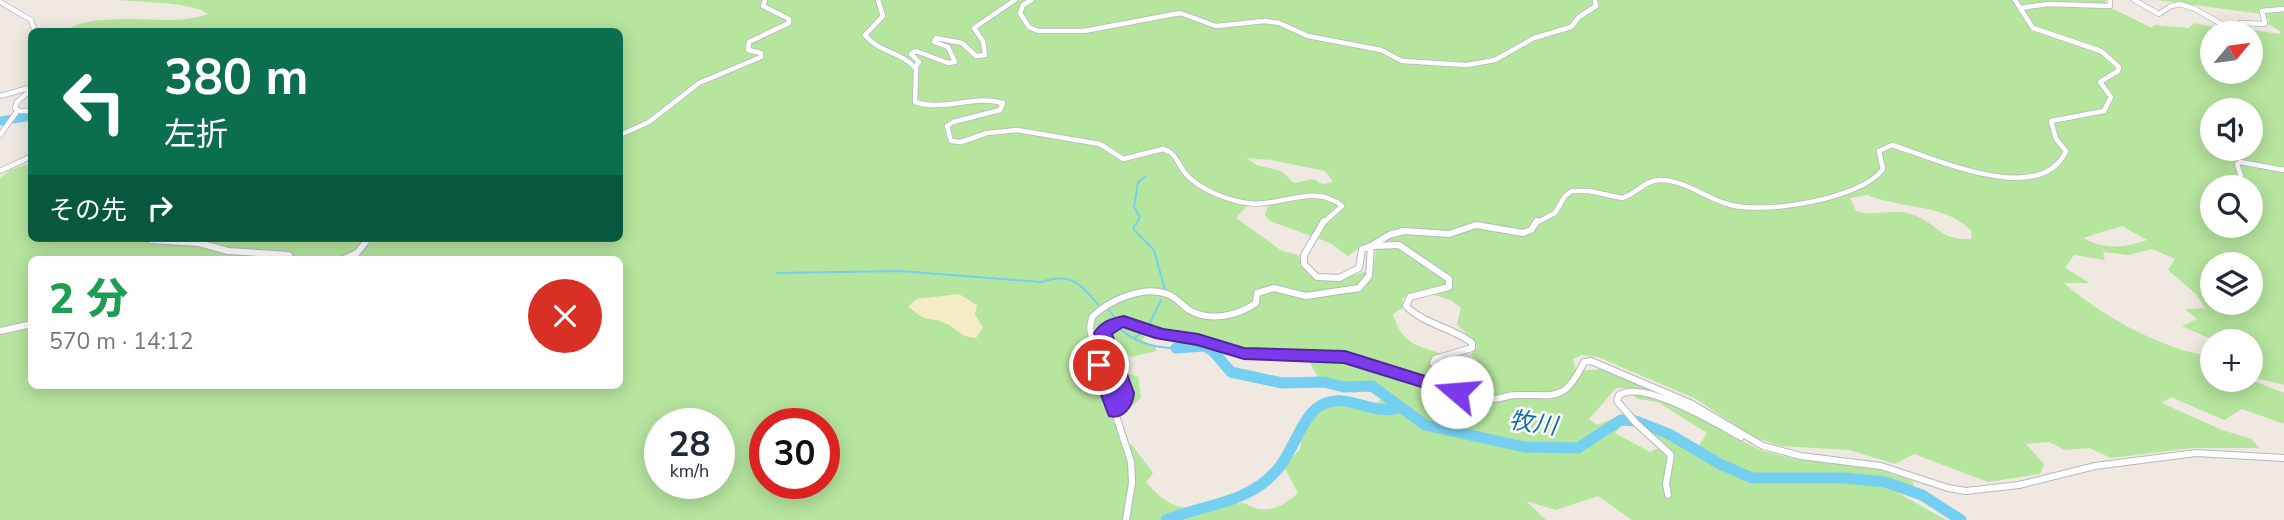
<!DOCTYPE html>
<html lang="ja">
<head>
<meta charset="utf-8">
<style>
  :root { --surface:#fff; --page:#f2f2f3; --text:#1f2937; --muted:#747a83 }
  body { margin:0; font-family:"Nunito Sans","Noto Sans JP",sans-serif; background:var(--page); color:var(--text); height:100vh; display:flex; flex-direction:column; font-size:26px; white-space:nowrap }
  * { box-sizing:border-box; margin:0 }
  p { font-size:23px; color:var(--muted) }
  .icon { flex:none; width:38px; height:38px; fill:none; stroke:currentColor; stroke-width:2; stroke-linecap:round; stroke-linejoin:round }
  .map { position:relative; flex:1; overflow:hidden }
  .sheet { position:absolute; left:28px; top:256px; width:595px; height:133px; display:flex; flex-direction:column; background:var(--surface); border-radius:10px; box-shadow:0 4px 18px #0003 }
  .sheet>* { flex:none }
  .guide { position:absolute; left:28px; top:28px; width:595px; height:214px; border-radius:10px; box-shadow:0 4px 18px #0003; background:#0b6e4f; color:#fff; overflow:hidden }
  .needle { width:46px; rotate:61deg }
  .controls { position:absolute; left:2200px; top:21px; display:grid; gap:14px }
  .controls a { display:grid; place-items:center; width:63px; height:63px; border-radius:50%; background:var(--surface); box-shadow:0 4px 18px #0003; font-size:35px }
  .speed { position:absolute; left:644px; top:408px; display:flex; gap:14px; font-size:35px; font-weight:700; text-align:center }
  .speed>* { display:grid; place-content:center; width:91px; height:91px; border-radius:50%; background:var(--surface); box-shadow:0 4px 18px #0003; line-height:1 }
  .speed small { font-size:18px; font-weight:400 }
  .speed .limit { border:10px solid #d22; background:#fff; color:#111 }
  .pin { position:absolute; display:grid; place-items:center; width:60px; height:60px; color:#fff; margin:-30px; border:4px solid #fff; border-radius:50%; box-shadow:0 2px 7px #0007 }
  .me { position:absolute; width:77px; margin:-38px; rotate:288deg; stroke-linejoin:round; filter:drop-shadow(0 0 5px #0008) }
  .turn { display:flex; align-items:center; gap:24px; height:147px; padding:0 21px; font-size:32px }
  .turn .icon { width:91px; height:91px; stroke-width:2.5 }
  .turn b { display:block; font-size:49px; line-height:60px }
  .then { display:flex; align-items:center; height:66px; padding:0 21px; background:#0003; gap:14px; font-size:26px }
  .round { display:grid; place-items:center; flex:none; width:74px; height:74px; border-radius:37px; background:var(--page) }
  .overview { display:flex; align-items:center; justify-content:space-between; height:119px; padding:0 21px }
  h1 { font-size:42px; font-weight:800; line-height:52px; color:#1e9e55 }
  .map>svg:first-child { display:block }
  .green { fill:#b6e59e; fill-rule:evenodd }
  .sand { fill:#f3ecc5 }
  .lines { fill:none; stroke-linecap:round; stroke-linejoin:round }
  .stream { stroke:#75cff0; stroke-width:2 }
  .river-far1 { stroke:#75cff0; stroke-width:9 }
  .river { stroke:#75cff0; stroke-width:11 }
  .minor-far1-casing { stroke:#b4b7c1; stroke-width:6 }
  .minor-casing { stroke:#b4b7c1; stroke-width:8 }
  .minor-far1 { stroke:#fff; stroke-width:4.5 }
  .minor { stroke:#fff; stroke-width:6 }
  .route { fill:#7c3aed; stroke:#51269a; stroke-width:2 }
  .labels { text-anchor:middle; stroke-width:5; stroke-linejoin:round; paint-order:stroke }
  .near-water-label { font-size:24px; font-style:italic; fill:#0d6fa3; stroke:#fff }
</style>
</head>
<body>
<div class="map">
<svg width="2284" height="520" viewBox="0 0 2284 520">
  <rect width="100%" height="100%" fill="#efe9e1"/>
  <!-- green -->
  <path class="green" d="M117 0H2105L2106 3 2103 4 2152 28 2154 25 2189 28 2194 23 2235 32 2253 30 2280 34V31L2268 24 2269 20 2262 14 2157 0H2284V385L2252 377 2251 380 2284 393V424L2242 409 2224 420 2171 397 2162 403 2222 430 2252 439 2259 448H2192L2111 458 2089 448 2065 450 2049 442 2026 444 2044 464 2040 474 1988 482 1914 454 1895 464 1849 450 1781 446 1753 437 1696 399 1598 357 1582 355 1573 359 1576 371 1606 369 1690 407 1713 419 1720 430 1762 451 1796 459 1865 465 1913 481 1914 488C1861 462 1807 480 1752 473 1734 471 1713 456 1697 449L1707 433 1658 402 1637 399 1627 388H1616L1589 419 1597 425 1622 415 1646 419 1673 441 1733 475 1754 483 1865 482 1891 489 1946 520H1632L1598 496 1556 510 1526 501 1546 520H0V178L10 170 31 163 32 238H289L292 241 312 238H620V32L67 31C86 12 159 23 186 19 194 18 201 16 208 14 193 2 139 2 117 0ZM2212 33H2250V72H2212ZM2212 110H2250V149H2212ZM1247 158 1271 160 1325 171 1333 182 1322 184 1314 179 1294 183 1281 171 1256 165ZM2212 187H2250V226H2212ZM1867 195C1901 209 1944 203 1972 231L1971 239C1942 241 1939 226 1916 216 1892 206 1877 218 1856 211L1850 198ZM1270 200 1265 215 1270 221 1330 243 1348 256 1364 244 1377 243 1373 270C1345 276 1337 286 1308 275L1298 255 1282 251 1236 218 1250 203ZM2122 226 2147 240C2124 248 2105 250 2083 238ZM2152 249 2175 259 2168 270 2196 294 2205 308 2185 309 2197 319 2182 326 2215 341H2250V380H2212V356C2164 351 2100 315 2064 283H2090L2065 268 2074 255 2105 260 2103 252 2129 255ZM32 259H620V385H32ZM2212 264H2250V303H2212ZM1421 291 1451 300 1461 308 1457 324 1477 345 1471 354 1478 362 1471 372 1448 375 1438 368 1443 354C1415 345 1402 344 1393 314L1402 308 1403 298ZM1151 329 1207 338 1245 350 1305 354 1319 379 1341 384 1354 393 1371 389 1383 397 1372 409 1329 404 1313 414 1303 427 1300 449 1284 467 1298 493C1287 503 1275 511 1259 509 1252 508 1246 502 1239 503 1192 506 1179 520 1146 482L1153 473 1132 445 1121 444 1115 421 1141 398 1138 377 1110 367 1106 347 1114 344 1131 357 1156 351V347L1142 340ZM1624 423 1641 424 1666 445 1650 452 1615 433ZM660 424H719V483H660ZM765 424H824V483H765Z"/>
  <!-- sand -->
  <path class="sand" d="M959 294 977 305 975 314 983 328 976 338C958 337 959 329 945 323 926 315 928 325 908 306L917 299Z"/>
  <g class="lines">
    <!-- stream -->
    <g class="stream">
      <polyline points="1146,176 1138,182 1134,207 1140,217 1133,229 1154,250 1165,290"/>
      <path d="M777 273 900 271 1041 282C1070 272 1081 283 1099 306"/>
      <polyline points="1109,310 1119,323"/>
      <polyline points="1149,325 1161,300"/>
      <path d="M1119 328C1135 343 1155 348 1176 348"/>
      <polyline points="1135,338 1142,332"/>
    </g>
    <!-- river-far1 -->
    <polyline class="river-far1" points="0,121 32,116"/>
    <!-- river -->
    <g class="river">
      <polyline points="1176,348 1204,346 1213,351 1231,372 1282,383 1324,382 1344,387 1372,386 1425,425 1524,447 1578,448 1621,420 1636,421 1669,434 1720,464 1752,478 1845,478 1885,482 1922,495 1961,520"/>
      <path d="M1166 520C1204 504 1248 504 1277 470 1295 450 1302 411 1326 403 1351 394 1373 416 1399 408"/>
    </g>
    <defs>
      <g id="minor-far1">
        <path d="M878 0 883 16 865 35C879 53 903 52 916 69L915 102C945 112 974 94 1003 103L1000 110 953 122 947 126 951 141 961 142 987 133 1017 130 1100 144 1123 159 1163 149C1176 153 1177 162 1184 172 1198 189 1226 200 1247 203 1279 208 1314 182 1342 206L1323 223"/>
        <polyline points="1031,0 1023,5 1020,13 1029,27 1038,31 1084,31 1180,13 1216,26 1265,21 1279,23 1308,36 1381,50 1402,61 1467,65 1495,60 1534,38 1571,27 1579,17 1596,6 1595,1"/>
        <polyline points="2134,0 2159,14 2171,6 2180,4 2195,9 2230,29 2241,23 2265,24 2262,11 2284,9"/>
        <polyline points="0,2 31,20 35,32"/>
        <polyline points="2020,8 2049,4 2110,6 2110,0"/>
        <polyline points="915,67 919,62 911,54 916,51 948,63 955,62 948,47 934,42 936,38 962,43 976,56 985,55 983,41 974,28 1015,0"/>
        <polyline points="32,89 17,102 15,108 19,111 32,111"/>
        <polyline points="0,96 32,87"/>
        <polyline points="0,135 18,110"/>
        <polyline points="620,135 649,122 699,83 761,57 761,53 748,50 749,42 789,23 789,19 763,6 765,0"/>
        <polyline points="0,171 32,156"/>
        <polyline points="2232,183 2241,176 2237,164 2240,162 2284,170"/>
        <path d="M1536 223 1555 213 1565 196 1572 191H1589L1622 198C1636 194 1645 180 1660 180 1685 180 1707 199 1731 205 1766 214 1862 199 1883 169L1879 151 1892 145C1934 158 2041 208 2066 151L2056 139 2051 121 2104 111 2111 97 2100 82 2118 71 2119 67 2101 51 2033 28 2015 0"/>
      </g>
      <g id="minor">
        <polyline points="154,238 151,240 199,243 228,251 289,255 290,259"/>
        <polyline points="1371,246 1389,235 1403,231 1449,234 1476,225 1523,233 1531,230 1537,221"/>
        <path d="M1372 246 1399 245 1449 279V287L1410 297 1406 306C1425 325 1452 327 1472 343V348L1435 359 1433 363 1445 377 1477 396"/>
        <polyline points="344,259 357,253 369,238"/>
        <polyline points="0,331 32,324"/>
        <path d="M1116 411 1124 400 1125 393 1103 333C1123 313 1143 331 1167 335 1193 339 1219 349 1245 353 1278 358 1313 351 1346 357 1394 367 1440 394 1490 399 1498 400 1507 395 1516 395 1556 394 1564 403 1584 362L1591 361 1692 404 1763 446 1801 456 1881 466 1948 488 1966 491 2019 485 2095 466 2196 453 2284 458"/>
        <path d="M1668 495 1666 484 1671 455 1636 423 1617 401 1619 395C1644 379 1717 424 1741 437"/>
        <path d="M1126 520 1132 483 1131 462 1093 344 1090 328 1092 317C1109 300 1144 285 1167 294 1176 297 1182 305 1189 310 1210 322 1237 316 1256 303L1257 293 1274 288 1306 296 1359 288 1369 276 1371 246 1362 249 1359 268 1339 278 1317 277 1304 264V255L1324 221"/>
      </g>
    </defs>
    <!-- minor-far1 casing -->
    <use href="#minor-far1" class="minor-far1-casing"/>
    <!-- minor casing -->
    <use href="#minor" class="minor-casing"/>
    <!-- minor-far1 -->
    <use href="#minor-far1" class="minor-far1"/>
    <!-- minor -->
    <use href="#minor" class="minor"/>
  </g>
  <!-- route -->
  <path class="route" d="M1124 316 1163 329 1198 334 1244 348 1345 351 1464 388 1467 392 1464 397 1457 398 1344 363 1244 359 1197 345 1155 338 1123 327 1112 334 1134 393C1133 406 1123 420 1109 416L1107 411 1090 365 1093 361H1104L1094 333C1102 321 1110 319 1124 316Z"/>
  <g class="labels">
    <!-- near-water labels -->
    <g class="near-water-label">
      <text transform="translate(1533 423) rotate(8)" y="8">牧川</text>
    </g>
  </g>
</svg>
<div class="controls">
<a><svg class="needle" viewBox="-14 -14 28 28"><path d="M0-13l5 13h-10z" fill="#e53935"/><path d="M0 13l5-13h-10z" fill="#747a83"/></svg></a>
<a><svg class="icon" aria-label="sound" viewBox="0 0 24 24"><path d="M4 9h4l5-4v14l-5-4H4zM17 9q2 3 0 6"/></svg></a>
<a><svg class="icon" aria-label="search" viewBox="0 0 24 24"><circle cx="10" cy="10" r="6"/><path d="M15 15l6 6"/></svg></a>
<a><svg class="icon" aria-label="layers" viewBox="0 0 24 24"><path d="M12 4l9 5-9 5-9-5zM3 14l9 5 9-5"/></svg></a>
<a>+</a>
</div>
<div class="speed"><div>28<small>km/h</small></div><div class="limit">30</div></div>
<div class="pin" style="left:1099px;top:365px;background:#d93025"><svg class="icon" aria-label="arrive" viewBox="0 0 24 24"><path d="M6 21V4h12l-3 4 3 4H6"/></svg></div>
<svg class="me" style="left:1457px;top:392px" viewBox="-20 -20 40 40"><circle r="19" fill="#fff"/><path d="M0-13L10 11 0 6-10 11z" fill="#7c3aed"/></svg>
<div class="guide">
<div class="turn"><svg class="icon" aria-label="left" viewBox="0 0 24 24"><path d="M17 20v-9H6M10 6l-5 5 5 5"/></svg><div><b>380 m</b>左折</div></div>
<div class="then">その先<svg class="icon" aria-label="right" viewBox="0 0 24 24"><path d="M7 20v-9h11M14 6l5 5-5 5"/></svg></div>
</div>
<section class="sheet">
<div class="overview"><div><h1>2 分</h1><p>570 m · 14:12</p></div><a class="round" style="background:#d93025;color:#fff"><svg class="icon" aria-label="close" viewBox="0 0 24 24"><path d="M6 6l12 12M18 6L6 18"/></svg></a></div>
</section>
</div>
</body>
</html>
